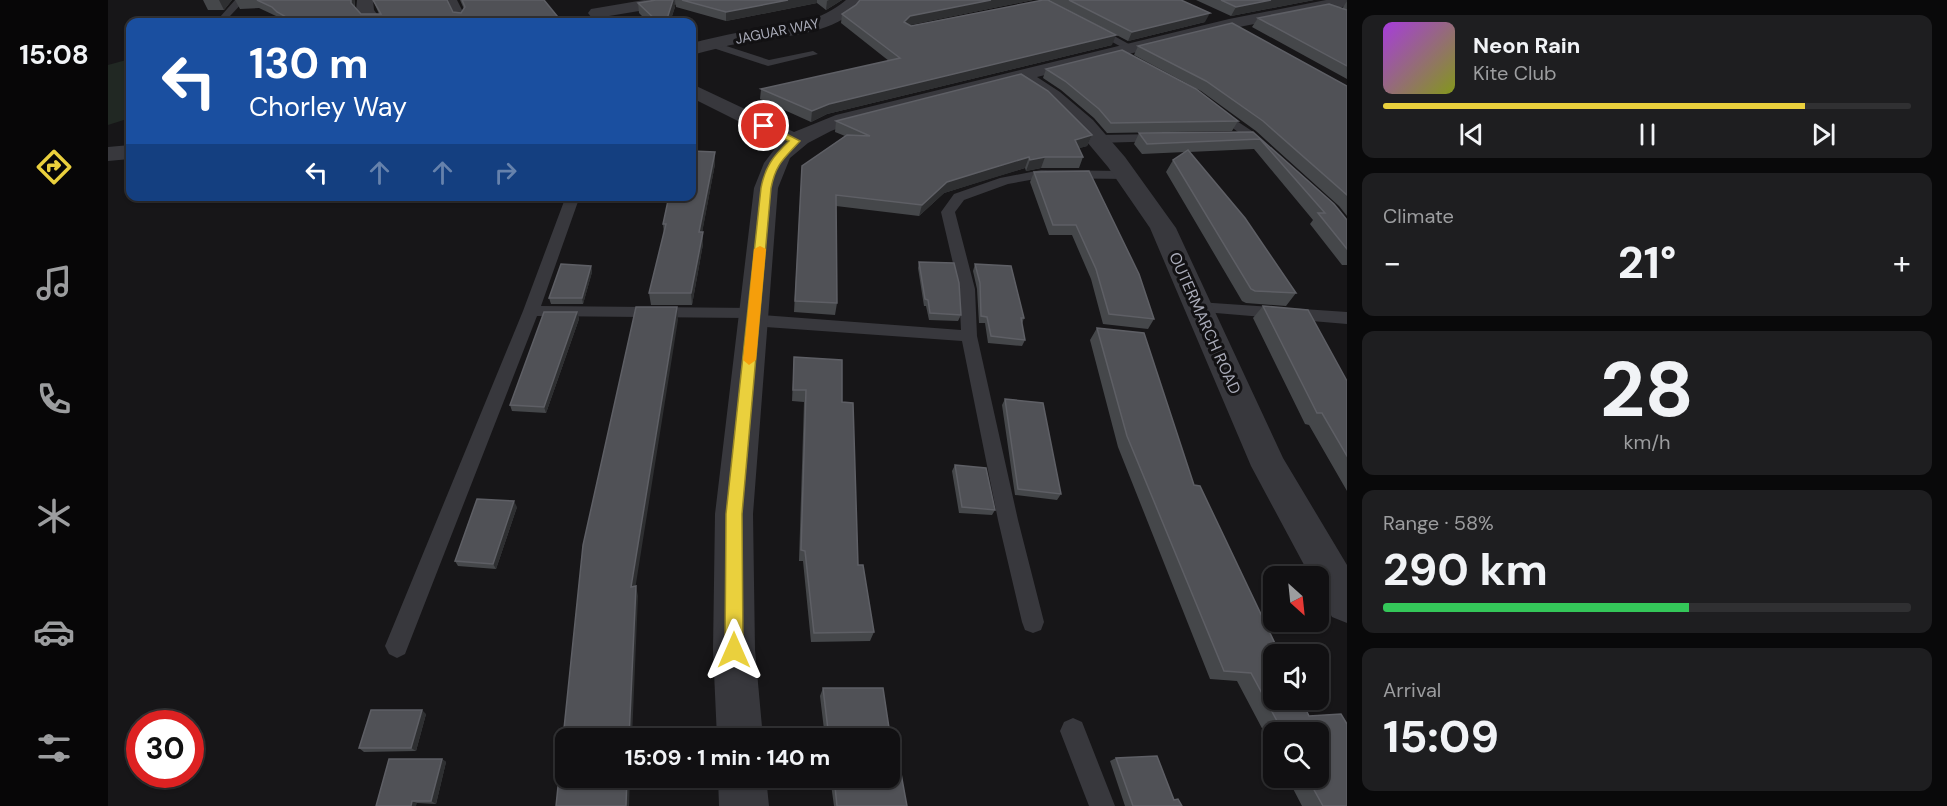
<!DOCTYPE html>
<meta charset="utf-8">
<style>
body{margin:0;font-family:"DM Sans",sans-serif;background:#1e1e20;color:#f1f3f6;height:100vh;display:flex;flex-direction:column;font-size:22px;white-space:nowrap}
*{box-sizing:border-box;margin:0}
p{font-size:20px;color:#9c9d9f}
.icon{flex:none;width:33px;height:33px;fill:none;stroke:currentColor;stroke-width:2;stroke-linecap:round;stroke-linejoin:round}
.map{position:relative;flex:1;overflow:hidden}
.side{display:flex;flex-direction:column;gap:15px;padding:15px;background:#09090a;width:600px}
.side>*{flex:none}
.hud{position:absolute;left:18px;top:18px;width:570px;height:183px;border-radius:12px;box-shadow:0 2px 4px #0004,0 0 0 2px #303032;background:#1a4fa0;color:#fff;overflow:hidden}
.needle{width:39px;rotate:153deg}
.fabs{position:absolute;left:1155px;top:566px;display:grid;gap:12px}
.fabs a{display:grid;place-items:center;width:66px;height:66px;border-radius:12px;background:#111012;box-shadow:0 2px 4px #0004,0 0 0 2px #303032;font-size:30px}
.speed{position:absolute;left:18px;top:710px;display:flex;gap:12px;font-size:30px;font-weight:700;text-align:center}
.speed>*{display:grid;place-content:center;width:78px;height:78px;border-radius:50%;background:#111012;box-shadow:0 2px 4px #0004,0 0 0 2px #303032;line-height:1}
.speed .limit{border:9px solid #d22;background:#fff;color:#111}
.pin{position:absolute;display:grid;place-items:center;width:51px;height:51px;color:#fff;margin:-26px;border:3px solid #fff;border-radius:50%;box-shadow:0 2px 6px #0007}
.me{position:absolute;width:66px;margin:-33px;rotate:0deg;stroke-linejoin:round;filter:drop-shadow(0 0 4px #0008)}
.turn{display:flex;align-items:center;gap:21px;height:126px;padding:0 24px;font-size:27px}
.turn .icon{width:78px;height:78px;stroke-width:2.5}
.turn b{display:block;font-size:42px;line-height:51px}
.lanes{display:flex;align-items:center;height:57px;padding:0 24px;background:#0003;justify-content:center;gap:30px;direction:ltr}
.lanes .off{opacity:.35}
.big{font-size:45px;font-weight:700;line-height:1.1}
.side .widget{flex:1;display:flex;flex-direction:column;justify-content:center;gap:9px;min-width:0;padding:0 21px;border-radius:12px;background:#1e1e20}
.side .dial{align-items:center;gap:0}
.dial b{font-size:78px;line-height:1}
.song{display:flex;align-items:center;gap:18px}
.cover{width:72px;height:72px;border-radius:9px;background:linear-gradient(135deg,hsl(280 70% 55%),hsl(70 70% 35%))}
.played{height:6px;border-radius:3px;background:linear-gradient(90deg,#ead03d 80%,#303032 80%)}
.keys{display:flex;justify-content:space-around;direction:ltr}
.heat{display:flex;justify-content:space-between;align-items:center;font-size:33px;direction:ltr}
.charge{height:9px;border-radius:4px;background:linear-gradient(90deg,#34c759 58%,#303032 0)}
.trip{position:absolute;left:447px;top:728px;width:345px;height:60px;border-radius:12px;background:#111012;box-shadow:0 2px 4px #0004,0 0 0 2px #303032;font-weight:700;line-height:60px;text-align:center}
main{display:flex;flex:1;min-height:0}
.tab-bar{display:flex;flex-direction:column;width:108px;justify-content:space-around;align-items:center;background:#070607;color:#9c9d9f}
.tab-bar .icon{width:42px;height:42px}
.tab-bar .selected{color:#ead03d}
.tab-bar b{font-size:27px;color:#f1f3f6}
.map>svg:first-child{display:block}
</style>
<main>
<nav class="tab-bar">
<b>15:08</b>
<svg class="icon selected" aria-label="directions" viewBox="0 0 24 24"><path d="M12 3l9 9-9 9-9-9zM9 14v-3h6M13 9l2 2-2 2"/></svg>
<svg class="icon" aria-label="music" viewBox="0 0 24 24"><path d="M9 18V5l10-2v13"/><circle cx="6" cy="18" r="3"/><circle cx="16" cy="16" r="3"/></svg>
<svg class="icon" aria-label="phone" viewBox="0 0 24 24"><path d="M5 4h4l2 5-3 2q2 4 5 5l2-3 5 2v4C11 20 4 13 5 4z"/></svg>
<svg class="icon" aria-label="climate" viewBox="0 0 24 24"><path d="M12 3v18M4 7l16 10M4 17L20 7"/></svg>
<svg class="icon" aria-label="car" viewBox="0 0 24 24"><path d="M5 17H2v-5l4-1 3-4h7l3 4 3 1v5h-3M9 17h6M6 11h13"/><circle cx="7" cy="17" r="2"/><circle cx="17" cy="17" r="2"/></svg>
<svg class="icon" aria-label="filters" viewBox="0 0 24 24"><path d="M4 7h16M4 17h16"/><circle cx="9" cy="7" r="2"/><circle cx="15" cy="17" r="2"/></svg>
</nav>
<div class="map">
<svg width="1239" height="806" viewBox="0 0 1239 806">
<rect width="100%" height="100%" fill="#171618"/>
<path fill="#212823" d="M22 59V118L0 125V65Z"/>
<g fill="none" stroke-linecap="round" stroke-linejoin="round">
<path fill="#38383d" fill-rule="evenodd" d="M127 0H137L122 16 167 18 172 21H112V17Z
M339 0H349L358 18 356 20H350Z
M982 26H988L1028 48 1019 50 982 30Z
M603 41 661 60 705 51 710 54 660 66 599 46 598 44Z
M1109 108 1147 133V139H1122V133L1130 132 1105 113 1103 111Z
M1053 134 1059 138 1057 141 989 143 983 139 989 135Z
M933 170 1018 171 1024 175 1018 179 933 178 900 184 856 200 847 212 867 289 869 336 910 520 936 622 933 630 925 633 917 630 914 622 890 520 854 341 645 326 639 324 638 318 429 316 297 654 289 658 281 654 277 646 415 311 458 196H472L433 306 646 308 652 309 653 315 853 330 851 289 833 212 846 194 892 178Z
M1090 302 1239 312V324L1084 311 1082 307 1084 303Z
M965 718 974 722 1007 806H981L952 731 956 722Z"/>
<path fill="#38383d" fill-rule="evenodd" d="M249 0H265L266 10 275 22H258L248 11Z
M536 0H575L567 5 489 18 483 17 480 13 483 9 489 8Z
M738 0H756C730 37 673 35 633 43 616 46 600 51 584 55V43C600 39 616 35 633 32 670 25 708 26 738 0Z
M1218 0H1239V6L1121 29 929 77 952 92 985 120 1017 157 1068 228 1175 458 1239 565V623L1224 617 1210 591V576H1202L1143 466 1042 228 1000 167 969 130 938 100 910 82 736 126 723 131 700 143 682 158 670 188 645 514 647 650 655 738H609L605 650 607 514 646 188 656 163 672 142 584 98V84L686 132 728 115 1121 19Z
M22 145V159L0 161V147Z
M610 777H658L661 806H611Z"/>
</g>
<path fill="#45474a" d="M95 0H124L116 10H100Z
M127 0H247V7L253 14H271L265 0 353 13 356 9 352 0H436L454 22H175L168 16 151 8 132 9Z
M567 0H734L718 10 709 3 618 21 568 7Z
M752 0H925L801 25 803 26 1004 45 719 114 703 122 652 99 653 89 781 61 733 23 734 14 748 5Z
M941 0H1073L1097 22 1020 41Z
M1088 0H1206L1123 16Z
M1239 1V79L1144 27 1150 18 1234 9Z
M530 3 567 7 562 22H540L531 13Z
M1030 46 1239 86V216L1231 206 1148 131 1093 91 1026 55Z
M938 69 1130 121 1124 131 999 133 986 118 953 90 935 78Z
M728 121 984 135 979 146 971 148 975 157 971 168H933L918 171 917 168 877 180 836 193 811 216 728 206 729 303 727 315 686 312 694 166 737 136 727 132Z
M1145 132 1239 220V265H1234L1202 224 1205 220 1146 149 1081 152 1188 293 1178 306 1138 303 1134 301 1058 172 1065 160 1077 152 1034 154 1026 144 1031 133Z
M607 152V164L594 232H595V244L584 305H543L541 293 556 234 555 224Z
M926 172 1046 319 1040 329 995 324 983 279 964 235H941L922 182Z
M811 262 853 315 850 321 821 320 818 306H816L810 268Z
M867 264 916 318 914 324 917 340 914 346 880 343 877 323H871L869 289 865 271Z
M483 266 484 272 475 304H443L441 298Z
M1155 306 1239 381V491L1201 425 1197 424 1145 318Z
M469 312 471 319 438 413 404 411 402 405Z
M989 328 1036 333 1086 485 1092 486 1172 654H1166V699H1193L1201 716 1233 714 1239 724V806H1194L1179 777H1210V732H1166V751L1129 681 1102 679 1010 447 982 340Z
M686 357 734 402 750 565 766 632 762 641 703 642 695 561H691L696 402 684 401Z
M897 399 953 494 949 500 907 495 894 405Z
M847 465 887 510 884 515 851 513 844 471Z
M409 507 388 569 350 566 347 561Z
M715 688H775L783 741H787L799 806H726L722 777H782V738H717L712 696Z
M318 714 308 751 256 752 251 748Z
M1008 758 1066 800 1074 806H1017L1002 761Z
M334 759 338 762 328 804 309 803 268 806Z"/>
<path fill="#2e2f31" d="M111 0H124L116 10Z
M243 0H247L246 13 243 3Z
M565 0H566L567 7 562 22H558Z
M680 0H709V3L618 21V12Z
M721 0H734L718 10 719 1Z
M883 0H925L801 25 796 22 802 16Z
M1163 0H1206L1123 16 1128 7Z
M1102 13 1097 22 1020 41 1024 32Z
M1008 35 1004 45 719 114 703 122 704 111 721 104Z
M984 135 979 146 962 151 967 140Z
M607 152V164L592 244 591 232Z
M921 157 917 168 836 193 811 216 814 205 839 182Z
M937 157 933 168 918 171 922 160Z
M595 232V244L584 305 583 293Z
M483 266 484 272 475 304 474 298Z
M569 307 570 320 526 596 523 587Z
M469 312 471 319 438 413 436 407Z
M406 501 409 507 388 569 385 564Z
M528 586 530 596 524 738H521Z
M314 710 318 714 308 751 303 748Z
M334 759 338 762 328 804 323 801Z
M519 777H522L521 806H518Z
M304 801 309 803 308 806H303Z"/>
<path fill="#505156" stroke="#5e5f65" stroke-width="1.5" d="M149 0H243V3L253 14H273L265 0H339L345 12 353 13 357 7 354 0H436L454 22H187L169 12 164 7Z
M548 0H565L558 22H550L530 3Z
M574 0H680L618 12Z
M752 0H883L802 16 796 22 803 26 935 0H940L1008 35 721 104 704 111 653 89 792 58 734 14 748 5Z
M961 0H1073L1102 13 1024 32Z
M1113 0H1163L1128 7Z
M1221 4 1239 10V66L1150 18Z
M1124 23 1239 86V195L1155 121 1098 81 1030 46Z
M1014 50 1088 89 1130 121 1003 123 991 109 957 81 938 69Z
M913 74 940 91 984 135 967 140 975 157H937L922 160 921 157 881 169 839 182 814 205 728 195 729 303 687 301 694 166 739 135 762 136 728 121Z
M1145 132 1226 204 1239 220V249L1210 213H1217L1152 139 1039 144 1031 133Z
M1080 150 1137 218 1188 293 1147 291 1143 289 1065 160Z
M584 151 607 152 591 232H595L583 293H541L558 224H555L561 196H584Z
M981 171 1031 274 1046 319 1001 314 988 269 968 225H945L926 172Z
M811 262 846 263 851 283 853 315 822 313 820 300 817 299Z
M453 264 483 266 474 298H441Z
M867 264 903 266 916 318H913L917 340 883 336 879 317 873 316 872 283Z
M1155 306 1200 310 1239 381V456L1214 413H1209Z
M528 307H569L523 587 528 586 521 738H458V777H519L518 806H448L475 545Z
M436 312H469L436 407 402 405Z
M989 328 1036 333 1086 485 1092 486 1172 654H1166V699H1193L1201 716 1233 714 1239 724V806H1215L1199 777H1210V732H1175L1143 673 1116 671 1019 436Z
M686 357 734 360V402L745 403 750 565H755L766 632 706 633 697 551 693 550 698 390H685Z
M897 399 935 403 953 494 910 489Z
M847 465 878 468 887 510 854 507Z
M369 499 406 501 385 564 347 561Z
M715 688H775L783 741H787L799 806H729L726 777H782V738H721Z
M263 710H314L303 748H251Z
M1049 756 1066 800 1070 799 1074 806H1025L1008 758Z
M281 759H334L323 801H304L303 806H268Z"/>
<path fill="#ead03d" stroke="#988728" stroke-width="1.5" d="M652 124H659L692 141C676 159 668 163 663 188L634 514 635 650 633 656 626 658 620 656 617 650 618 514 653 188C657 167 665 156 681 141L652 127Z"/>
<path fill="#f59e0b" d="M652 246 658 249 648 360 641 365 635 360 646 249Z"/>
<g text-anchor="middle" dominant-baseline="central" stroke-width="6" stroke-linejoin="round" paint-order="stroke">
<g font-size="14" fill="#a9abb8" stroke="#121113">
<text transform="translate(669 31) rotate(-11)">JAGUAR WAY</text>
</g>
<g font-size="16" fill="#a9abb8" stroke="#121113">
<text transform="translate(1097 323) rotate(66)">OUTERMARCH ROAD</text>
</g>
</g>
</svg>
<div class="fabs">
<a><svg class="needle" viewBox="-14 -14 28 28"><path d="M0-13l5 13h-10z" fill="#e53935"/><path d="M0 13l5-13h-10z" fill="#9c9d9f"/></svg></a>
<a><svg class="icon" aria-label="sound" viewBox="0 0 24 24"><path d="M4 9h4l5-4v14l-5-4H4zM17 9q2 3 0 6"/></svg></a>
<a><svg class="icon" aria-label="search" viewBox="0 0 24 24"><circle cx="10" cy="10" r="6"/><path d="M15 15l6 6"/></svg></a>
</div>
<div class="speed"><div class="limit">30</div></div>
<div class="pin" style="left:656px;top:126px;background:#d93025"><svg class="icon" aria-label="arrive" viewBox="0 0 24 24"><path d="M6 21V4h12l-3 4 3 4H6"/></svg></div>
<svg class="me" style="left:626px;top:650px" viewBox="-20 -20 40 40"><path d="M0-17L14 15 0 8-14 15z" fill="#ead03d" stroke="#fff" stroke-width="4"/></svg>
<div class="trip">15:09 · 1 min · 140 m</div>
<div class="hud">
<div class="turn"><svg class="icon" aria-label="left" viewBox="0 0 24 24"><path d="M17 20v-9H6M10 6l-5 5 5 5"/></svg><div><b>130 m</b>Chorley Way</div></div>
<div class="lanes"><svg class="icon" aria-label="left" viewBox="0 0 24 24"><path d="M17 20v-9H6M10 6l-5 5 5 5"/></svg><svg class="icon off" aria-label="ahead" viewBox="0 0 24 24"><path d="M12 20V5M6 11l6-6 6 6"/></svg><svg class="icon off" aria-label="ahead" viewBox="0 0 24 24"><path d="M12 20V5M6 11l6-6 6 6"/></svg><svg class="icon off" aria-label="right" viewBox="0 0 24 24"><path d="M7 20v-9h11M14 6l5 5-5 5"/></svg></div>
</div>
</div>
<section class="side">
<div class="widget">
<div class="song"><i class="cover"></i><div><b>Neon Rain</b><p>Kite Club</p></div></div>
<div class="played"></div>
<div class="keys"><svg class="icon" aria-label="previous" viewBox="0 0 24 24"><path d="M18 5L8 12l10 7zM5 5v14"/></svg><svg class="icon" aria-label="pause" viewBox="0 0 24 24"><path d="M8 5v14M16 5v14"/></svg><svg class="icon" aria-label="next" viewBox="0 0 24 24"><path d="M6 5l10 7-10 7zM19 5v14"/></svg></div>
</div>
<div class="widget"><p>Climate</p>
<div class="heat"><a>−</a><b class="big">21°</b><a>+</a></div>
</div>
<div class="widget dial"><b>28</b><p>km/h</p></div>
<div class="widget"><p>Range · 58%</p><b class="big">290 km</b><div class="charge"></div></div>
<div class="widget"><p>Arrival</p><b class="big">15:09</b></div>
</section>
</main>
